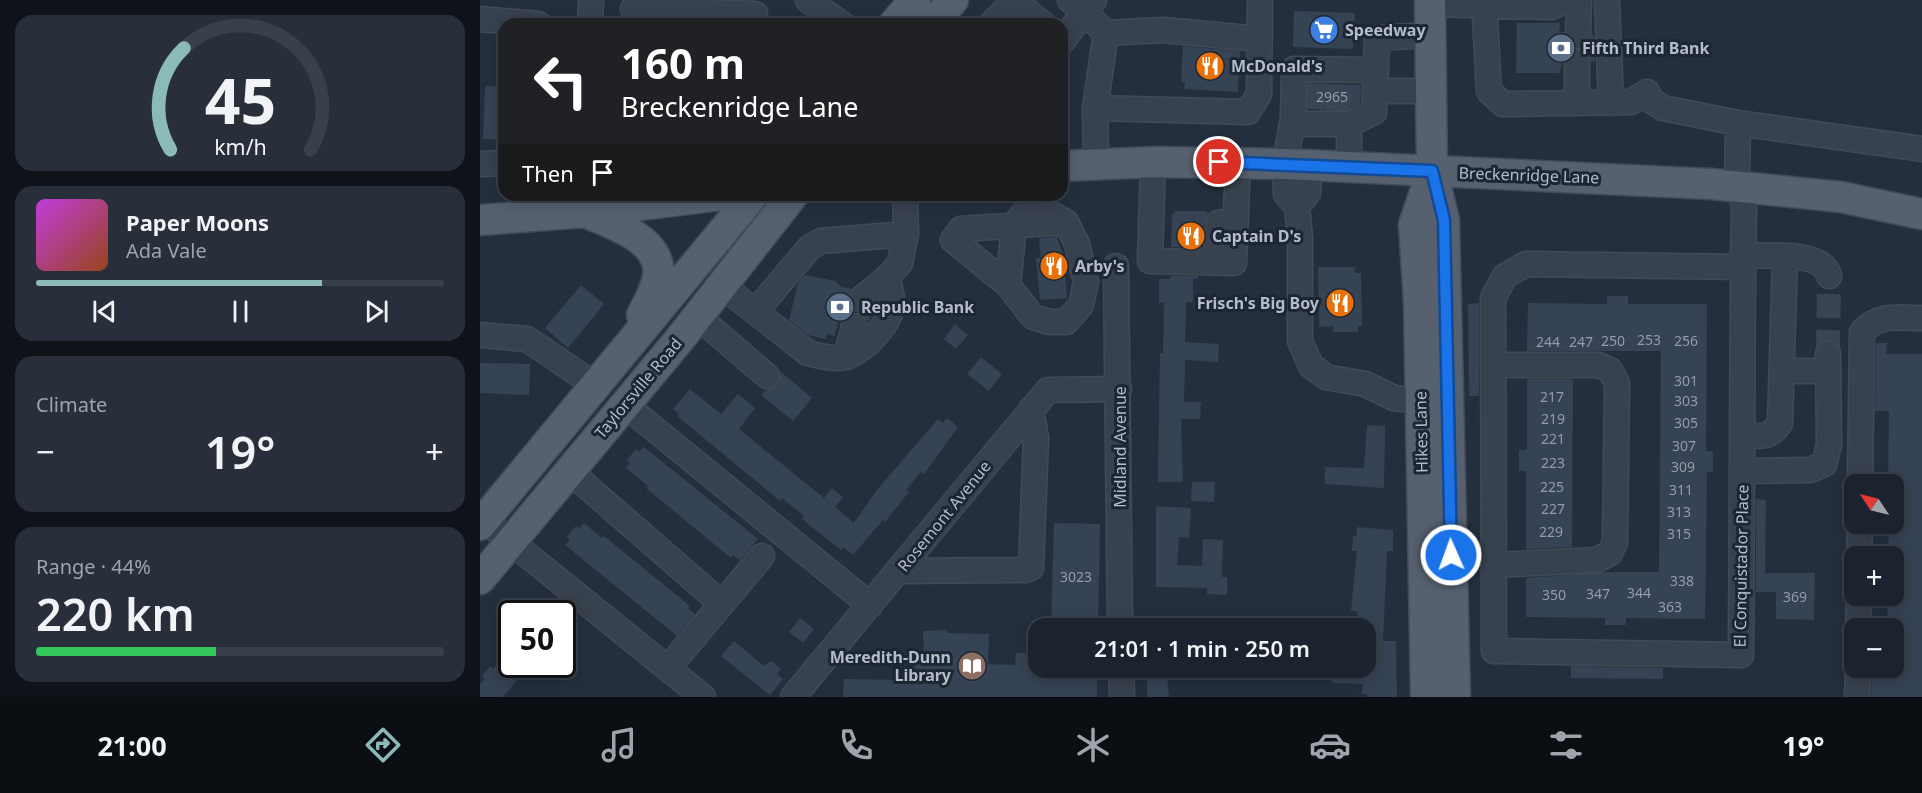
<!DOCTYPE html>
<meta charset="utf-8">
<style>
body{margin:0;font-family:"Noto Sans",sans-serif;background:#282f3a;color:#f1f3f6;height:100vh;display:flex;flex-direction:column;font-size:22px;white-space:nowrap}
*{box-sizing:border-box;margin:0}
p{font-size:20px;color:#a0a4aa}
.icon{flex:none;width:33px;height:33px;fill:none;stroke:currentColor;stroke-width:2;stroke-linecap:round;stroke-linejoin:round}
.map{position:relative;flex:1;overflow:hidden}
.panel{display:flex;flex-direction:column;gap:15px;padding:15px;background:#0f1319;width:480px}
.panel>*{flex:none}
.top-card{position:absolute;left:18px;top:18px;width:570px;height:183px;border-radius:18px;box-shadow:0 3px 15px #0003,0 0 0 2px #39404a;background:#202124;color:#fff;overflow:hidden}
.needle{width:39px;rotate:305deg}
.controls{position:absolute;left:1364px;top:474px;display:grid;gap:12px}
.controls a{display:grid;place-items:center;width:60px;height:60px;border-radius:12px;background:#1b232e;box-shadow:0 3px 15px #0003,0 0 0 2px #39404a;font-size:30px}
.speed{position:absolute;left:18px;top:600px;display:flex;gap:12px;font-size:30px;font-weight:700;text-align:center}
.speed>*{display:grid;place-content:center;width:78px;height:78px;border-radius:50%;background:#1b232e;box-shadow:0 3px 15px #0003,0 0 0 2px #39404a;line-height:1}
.speed .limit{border:3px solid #111;border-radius:9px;background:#fff;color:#111}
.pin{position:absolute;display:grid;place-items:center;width:51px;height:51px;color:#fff;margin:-26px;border:3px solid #fff;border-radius:50%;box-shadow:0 2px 6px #0007}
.me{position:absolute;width:66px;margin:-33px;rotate:358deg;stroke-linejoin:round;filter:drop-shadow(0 0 4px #0008)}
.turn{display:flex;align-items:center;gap:21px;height:126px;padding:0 24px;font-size:27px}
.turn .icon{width:78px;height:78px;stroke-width:2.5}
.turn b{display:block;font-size:42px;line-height:51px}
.then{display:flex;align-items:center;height:57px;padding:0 24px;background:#0003;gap:12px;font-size:22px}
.big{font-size:45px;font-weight:600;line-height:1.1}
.panel .widget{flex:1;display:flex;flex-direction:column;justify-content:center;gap:9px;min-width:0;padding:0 21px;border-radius:18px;background:#282f3a}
.panel .dial{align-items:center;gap:0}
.dial svg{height:156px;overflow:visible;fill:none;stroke:#39404a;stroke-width:7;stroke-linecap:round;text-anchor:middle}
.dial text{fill:#f1f3f6;stroke:none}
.song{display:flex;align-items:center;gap:18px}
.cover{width:72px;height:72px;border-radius:9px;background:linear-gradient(135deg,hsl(290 70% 55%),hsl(20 70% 35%))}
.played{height:6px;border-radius:3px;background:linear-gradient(90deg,#8bbbb9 70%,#39404a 70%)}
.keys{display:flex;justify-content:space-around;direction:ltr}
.heat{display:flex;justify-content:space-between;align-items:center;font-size:33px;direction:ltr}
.charge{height:9px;border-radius:4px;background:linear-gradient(90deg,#34c759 44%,#39404a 0)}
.trip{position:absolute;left:548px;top:618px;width:348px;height:60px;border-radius:18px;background:#1b232e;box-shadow:0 3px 15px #0003,0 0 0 2px #39404a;font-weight:600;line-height:60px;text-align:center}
.tab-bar{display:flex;height:96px;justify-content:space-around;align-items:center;background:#0b0e12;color:#a0a4aa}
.tab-bar .icon{width:42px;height:42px}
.tab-bar .current{color:#8bbbb9}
.tab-bar b{font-size:27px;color:#f1f3f6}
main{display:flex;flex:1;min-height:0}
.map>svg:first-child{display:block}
</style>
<main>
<section class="panel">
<div class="widget dial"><svg viewBox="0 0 100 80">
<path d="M14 69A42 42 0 1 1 86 69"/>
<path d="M14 69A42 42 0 0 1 21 17" stroke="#8bbbb9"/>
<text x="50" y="56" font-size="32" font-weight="700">45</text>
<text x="50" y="72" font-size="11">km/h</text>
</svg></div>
<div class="widget">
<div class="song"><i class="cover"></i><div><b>Paper Moons</b><p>Ada Vale</p></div></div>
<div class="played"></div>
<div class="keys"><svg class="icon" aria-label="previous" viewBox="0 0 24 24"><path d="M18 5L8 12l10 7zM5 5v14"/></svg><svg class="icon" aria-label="pause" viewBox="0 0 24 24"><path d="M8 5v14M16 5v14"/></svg><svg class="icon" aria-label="next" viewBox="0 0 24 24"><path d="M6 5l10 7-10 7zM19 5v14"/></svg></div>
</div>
<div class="widget"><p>Climate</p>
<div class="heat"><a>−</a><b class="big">19°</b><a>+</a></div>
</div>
<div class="widget"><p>Range · 44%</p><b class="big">220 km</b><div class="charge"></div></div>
</section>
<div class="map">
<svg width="1442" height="697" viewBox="0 0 1442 697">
<rect width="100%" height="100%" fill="#242f3e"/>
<path fill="#364354" d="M814 11 875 13 873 49 813 47Z
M1037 23H1080L1079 32H1084L1085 42 1093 49 1085 54 1079 73H1036Z
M1112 35H1114L1115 62H1111L1109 54 1103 49 1110 44Z
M703 46 760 51 758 92 704 89 705 82H701Z
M828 83 881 85 880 103 866 110 827 109Z
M5 86 24 87V140L3 139Z
M696 211H726L728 213 724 222 722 248 691 247 692 215Z
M577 237 589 273 585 274 587 298 560 300 556 258H561L559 238Z
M838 267H875V273H881L882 326H878V332H853V326L839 327Z
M325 275 355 281 362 287 371 289 368 301 376 311 385 312 397 304 395 311 388 322 378 312H370L358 322 355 336 347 334 346 339 328 335 309 320 318 283Z
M690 276H718V279H713V302H706L705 342 739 344 738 362 705 360 704 402H721L720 419H701L703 482H678L680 353H683L684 302 679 303V279H690Z
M101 285 124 304 88 348 65 328Z
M1127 296H1148V304H1227L1226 451H1233V472H1227L1225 619 1146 618V625H1125V618L1046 617V578L1125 572H1179L1181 351H1047L1048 303 1127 304Z
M999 303V396H989L988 304Z
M475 324 488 335 476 349 464 339Z
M1396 343H1407L1406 354H1442V697H1391L1392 668H1424L1425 635H1413V628H1407L1408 596H1413V556H1408L1409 524H1413V484H1408L1409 411H1395Z
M501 357 522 374 509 391 487 374Z
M0 363 50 364 49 395 0 393Z
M301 372 332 398 313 421 281 395 286 390 298 385Z
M1047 379H1093L1092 547 1046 549V471H1039V450H1047Z
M210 389 241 414 258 394 275 408 259 429 344 498 352 488 363 497 355 507 374 523 396 491 458 419 463 423 467 418 478 427 444 474 441 472 426 490 429 492 405 522 403 520 373 555 363 547 361 550 322 519 324 516 302 498 300 501 197 416 199 414 193 409Z
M887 425 905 426 904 488 845 484V467L884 468Z
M164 447 278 539 260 560 253 555 251 558 223 535 166 488 168 486 146 468 150 463 147 460 156 449 159 452Z
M712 482H735L734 502 711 501Z
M1276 499 1286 500 1285 573H1335L1334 620 1296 619V592H1276Z
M676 506 711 508 709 538 699 537 697 565 722 566 723 539 743 540 742 577H747V595L727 594V588L676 587Z
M104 523 122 538 124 536 210 606 208 608 215 614 197 636 85 545 90 540 87 537 96 526 99 528Z
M574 523 620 524 618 628H571Z
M877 527 913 530V551H907L903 641H916L917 697H887V694H882L883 684 852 683V668H886V653H891L892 626H877V611H871L877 551H872L873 536H877Z
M320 618 334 629 323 643 309 632Z
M467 630V633L509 634 508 664 535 665 536 653H558V668H617V697H363L364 679 427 680V662H444L443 631Z
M254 641 284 666 291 661 301 669 297 674 303 679 290 695 241 656Z
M17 664 37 680 23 697H0V685L5 679 2 676 10 666 13 669Z
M1091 666 1183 668V679L1091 678Z
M667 668H686L689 697H667Z"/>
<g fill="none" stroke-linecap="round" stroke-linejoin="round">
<path stroke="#3a4453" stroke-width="24" stroke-dasharray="24 12" stroke-linecap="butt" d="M832 109 833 82
M858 111 860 83
M1348 354 1349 276"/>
<g stroke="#414a57" stroke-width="27">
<path id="minor" d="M328 0 362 24
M614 0 604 12 626 33 683 30 780 39
M1004 0 1009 91 1023 104 1151 102 1167 92 1172 101 1183 108 1258 123 1442 149
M1127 0 1131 103
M950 4 1071 7 1089 0
M153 9 275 14
M0 19 58 24
M110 24 111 0
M511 24 524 11 542 7 563 24
M1098 36 1099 0
M582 42 604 12 590 0
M895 91H951
M1097 103V62
M615 108 768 112 779 94 780 0
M1258 123 1257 186 1264 205 1263 267
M812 124H869
M673 162 670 261 754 263 758 163
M0 164 24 163
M616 164 615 108 626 33
M869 167V124L894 112 896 70
M552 203 586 222 597 244 606 282 601 305 586 322H570L553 317 528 285 473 240 481 229 586 222
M817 207 828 193 830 165
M1263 256C1285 256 1343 250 1349 276
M736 262 738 223 756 221
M1046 264 1263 267 1261 655 1014 651 1013 298 1025 276Z
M636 266 640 628
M241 285 328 353C339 356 354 360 366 357 384 351 414 321 412 301 412 294 409 285 407 278L420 263 426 234
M528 285 534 225 544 213
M382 298 407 278
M275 312 330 247 341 241 426 234 425 195
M217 316 287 376
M0 335 47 339 115 385
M366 357 374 326
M1014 365H1119L1130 370 1137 383 1135 542 1130 553 1117 560 1014 565
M1302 371H1348
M940 401 914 398 885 384 846 377 831 366 820 341V239L817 207 806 194 805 164 813 118 814 69 896 70 897 38 950 35
M145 405 390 605
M1262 435C1279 436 1290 439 1300 423L1305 257
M89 471 242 604
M1262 471 1330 470 1344 464 1349 445 1348 354
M1380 484 1382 332C1400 313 1417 318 1442 318
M4 520 223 697
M1379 556 1380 524
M418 571 545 570 551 568 556 438 551 409
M1378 628 1379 596
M188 668 282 556
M641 668 642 697
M313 697 568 390 639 389
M1377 697 1378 668"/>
</g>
<g stroke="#414a57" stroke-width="33">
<path id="major" d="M950 0 952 171 964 220 975 697
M414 24 435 0
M453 24 473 0
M582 166 673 162 805 164 1231 184 1361 197 1442 214
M105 212C129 223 173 236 178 266 181 282 169 301 162 315
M0 220 105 212 241 195
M0 525 273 195
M0 579 199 340 313 195
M946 697 939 302 934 225 952 171"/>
</g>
<use href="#minor" stroke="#38414e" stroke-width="24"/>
<use href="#major" stroke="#56606e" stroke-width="30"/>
</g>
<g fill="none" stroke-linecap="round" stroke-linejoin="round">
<g stroke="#114b97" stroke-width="15">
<path id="route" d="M739 162 952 171 964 220 971 555"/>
</g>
<use href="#route" stroke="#1a73e8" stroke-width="10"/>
</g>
<defs>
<g id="supermarket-disc" transform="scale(1.5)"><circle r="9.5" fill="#3f7fe0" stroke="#1d2633"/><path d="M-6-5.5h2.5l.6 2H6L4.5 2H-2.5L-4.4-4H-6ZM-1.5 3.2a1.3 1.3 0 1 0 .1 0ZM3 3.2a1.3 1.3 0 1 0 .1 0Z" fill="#fff"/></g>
<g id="bank-disc" transform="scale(1.5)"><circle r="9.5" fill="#5c6f8a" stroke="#1d2633"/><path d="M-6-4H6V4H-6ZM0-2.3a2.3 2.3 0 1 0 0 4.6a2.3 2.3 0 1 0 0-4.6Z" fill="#fff"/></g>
<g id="restaurant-disc" transform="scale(1.5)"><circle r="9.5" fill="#e8710a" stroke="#1d2633"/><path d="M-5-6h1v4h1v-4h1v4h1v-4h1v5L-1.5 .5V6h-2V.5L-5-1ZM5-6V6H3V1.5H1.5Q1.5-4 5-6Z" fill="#fff"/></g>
<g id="library-disc" transform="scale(1.5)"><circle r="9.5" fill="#8d6e63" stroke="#1d2633"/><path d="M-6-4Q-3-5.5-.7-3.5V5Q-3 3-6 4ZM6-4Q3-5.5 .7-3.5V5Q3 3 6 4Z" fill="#fff"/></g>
</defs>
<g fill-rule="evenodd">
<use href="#supermarket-disc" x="844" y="30"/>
<use href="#bank-disc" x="1081" y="48"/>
<use href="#restaurant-disc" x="730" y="66"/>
<use href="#restaurant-disc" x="711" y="236"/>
<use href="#restaurant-disc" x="574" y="266"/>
<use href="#restaurant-disc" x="860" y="303"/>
<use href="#bank-disc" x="360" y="307"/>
<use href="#library-disc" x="492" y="666"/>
</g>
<g text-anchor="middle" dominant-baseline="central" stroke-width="6" stroke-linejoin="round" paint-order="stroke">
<g font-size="14" fill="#929caa">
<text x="852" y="96">2965</text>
<text x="1169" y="339">253</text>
<text x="1133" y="340">250</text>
<text x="1206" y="340">256</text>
<text x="1068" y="341">244</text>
<text x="1101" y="341">247</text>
<text x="1206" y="380">301</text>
<text x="1072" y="396">217</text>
<text x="1206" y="400">303</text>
<text x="1073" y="418">219</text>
<text x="1206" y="422">305</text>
<text x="1073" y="438">221</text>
<text x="1204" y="445">307</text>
<text x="1073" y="462">223</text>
<text x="1203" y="466">309</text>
<text x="1072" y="486">225</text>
<text x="1201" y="489">311</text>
<text x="1073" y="508">227</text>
<text x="1199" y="511">313</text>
<text x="1071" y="531">229</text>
<text x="1199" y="533">315</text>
<text x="596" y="576">3023</text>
<text x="1202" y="580">338</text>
<text x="1159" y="592">344</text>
<text x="1118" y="593">347</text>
<text x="1074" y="594">350</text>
<text x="1315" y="596">369</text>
<text x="1190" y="606">363</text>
</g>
<g font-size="16" font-weight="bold" fill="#b4bcc9" stroke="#1d2633" text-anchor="start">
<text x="865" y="30">Speedway</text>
<text x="1102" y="48">Fifth Third Bank</text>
<text x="751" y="66">McDonald's</text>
<text x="732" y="236">Captain D's</text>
<text x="595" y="266">Arby's</text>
<text x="839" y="303" text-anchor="end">Frisch's Big Boy</text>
<text x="381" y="307">Republic Bank</text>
<text x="471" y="657" text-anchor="end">Meredith-Dunn<tspan x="471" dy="18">Library</tspan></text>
</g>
<g font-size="16" fill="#b4bcc9" stroke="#1d2633">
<text transform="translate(1049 175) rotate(2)">Breckenridge Lane</text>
<text transform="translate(158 388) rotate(-50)">Taylorsville Road</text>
<text transform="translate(941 432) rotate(-91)">Hikes Lane</text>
<text transform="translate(640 447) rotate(-90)">Midland Avenue</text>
<text transform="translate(464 516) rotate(-51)">Rosemont Avenue</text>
<text transform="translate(1261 566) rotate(-89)">El Conquistador Place</text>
</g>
</g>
</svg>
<div class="controls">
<a><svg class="needle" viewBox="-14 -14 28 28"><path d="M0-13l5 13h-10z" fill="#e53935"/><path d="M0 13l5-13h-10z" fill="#a0a4aa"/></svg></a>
<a>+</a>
<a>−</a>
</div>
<div class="speed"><div class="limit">50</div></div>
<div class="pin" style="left:739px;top:162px;background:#d93025"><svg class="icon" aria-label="arrive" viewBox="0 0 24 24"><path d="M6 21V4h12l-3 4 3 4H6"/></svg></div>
<svg class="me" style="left:971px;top:555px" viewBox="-20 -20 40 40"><circle r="17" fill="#1a73e8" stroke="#fff" stroke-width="3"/><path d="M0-11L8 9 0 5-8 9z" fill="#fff"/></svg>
<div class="trip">21:01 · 1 min · 250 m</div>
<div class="top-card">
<div class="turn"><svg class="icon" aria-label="left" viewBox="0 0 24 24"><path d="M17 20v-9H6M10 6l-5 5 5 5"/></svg><div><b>160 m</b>Breckenridge Lane</div></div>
<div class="then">Then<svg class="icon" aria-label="arrive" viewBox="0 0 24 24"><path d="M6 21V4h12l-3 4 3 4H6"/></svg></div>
</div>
</div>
</main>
<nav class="tab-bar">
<b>21:00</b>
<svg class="icon current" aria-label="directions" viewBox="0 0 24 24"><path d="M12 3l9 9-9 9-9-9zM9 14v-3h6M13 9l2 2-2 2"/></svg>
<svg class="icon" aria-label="music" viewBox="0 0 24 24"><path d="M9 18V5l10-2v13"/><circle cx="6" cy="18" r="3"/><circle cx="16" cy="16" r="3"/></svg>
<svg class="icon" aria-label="phone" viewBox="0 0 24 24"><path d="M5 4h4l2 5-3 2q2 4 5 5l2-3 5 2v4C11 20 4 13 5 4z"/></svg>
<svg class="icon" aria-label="climate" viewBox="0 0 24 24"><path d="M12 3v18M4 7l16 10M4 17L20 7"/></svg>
<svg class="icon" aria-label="car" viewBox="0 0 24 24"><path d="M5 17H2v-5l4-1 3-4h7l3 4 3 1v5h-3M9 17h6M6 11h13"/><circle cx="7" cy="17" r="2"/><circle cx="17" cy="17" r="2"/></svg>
<svg class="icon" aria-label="filters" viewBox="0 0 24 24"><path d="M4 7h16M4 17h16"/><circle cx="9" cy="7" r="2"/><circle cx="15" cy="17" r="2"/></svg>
<b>19°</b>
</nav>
